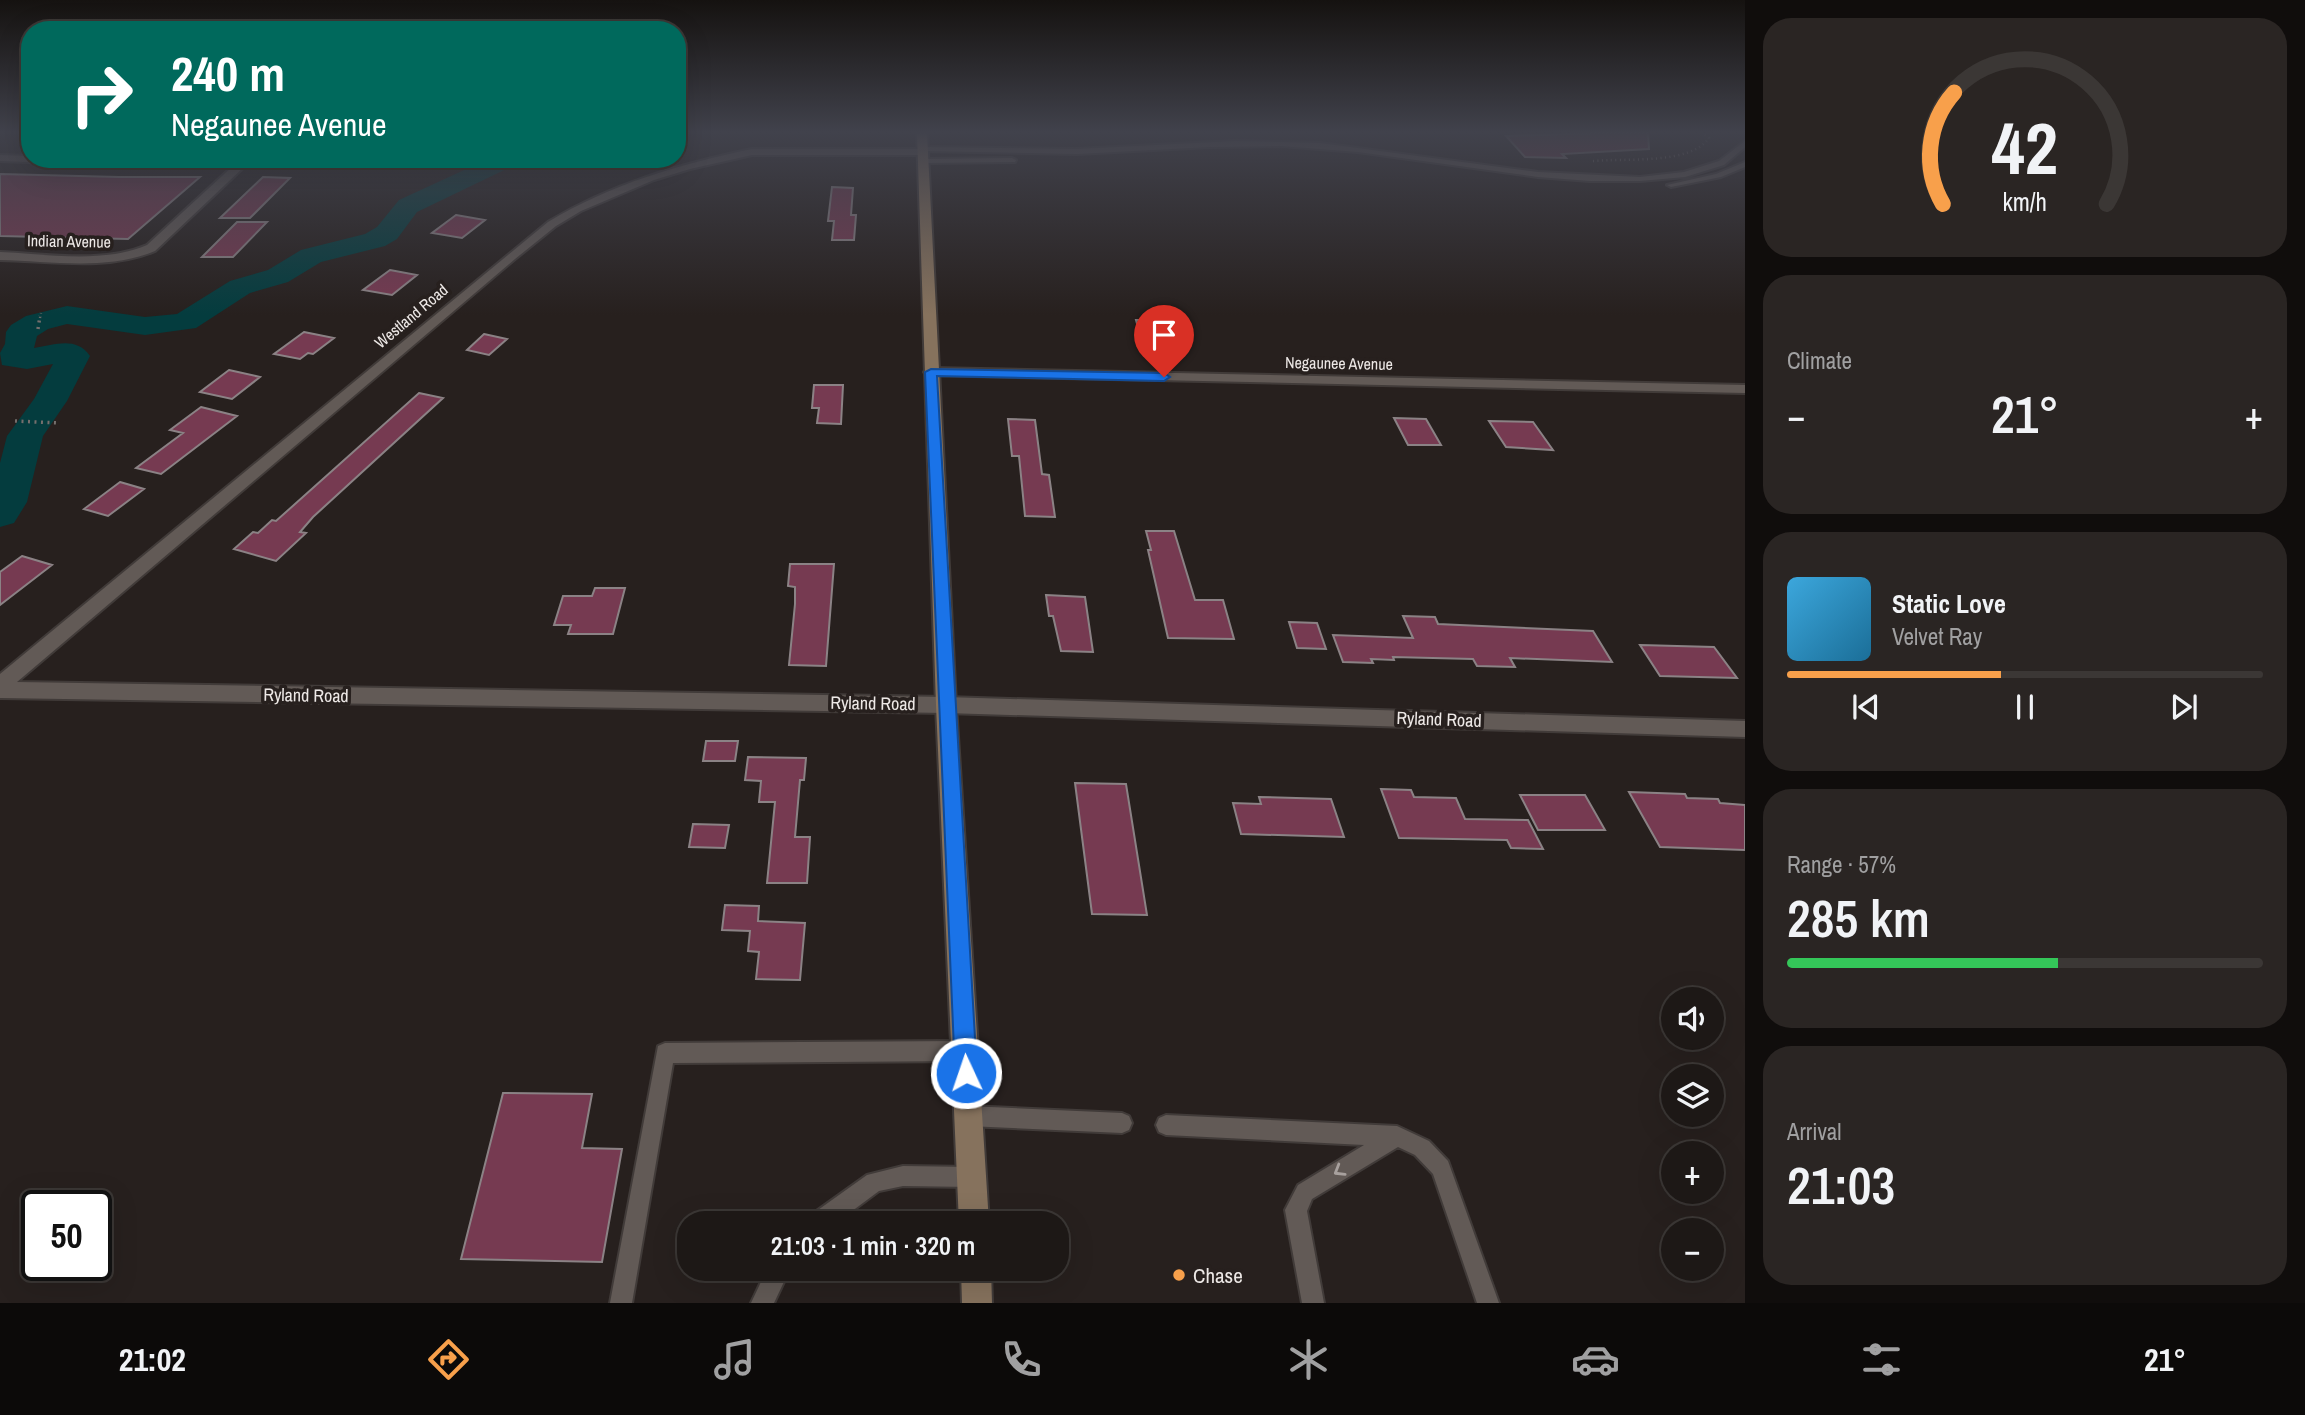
<!DOCTYPE html>
<meta charset="utf-8">
<style>
body{margin:0;font-family:"Archivo Narrow",sans-serif;background:#2a2523;color:#f1f3f6;height:100vh;display:flex;flex-direction:column;font-size:26px;white-space:nowrap}
*{box-sizing:border-box;margin:0}
p{font-size:23px;color:#a0a0a1}
.icon{flex:none;width:38px;height:38px;fill:none;stroke:currentColor;stroke-width:2;stroke-linecap:round;stroke-linejoin:round}
.map{position:relative;flex:1;overflow:hidden}
.panel{display:flex;flex-direction:column;gap:18px;padding:18px;background:#100d0c;width:560px}
.panel>*{flex:none}
.banner{position:absolute;left:21px;top:21px;width:665px;height:147px;border-radius:28px;box-shadow:0 7px 28px #0002,0 0 0 2px #3b3735;background:#00695c;color:#fff;overflow:hidden}
.controls{position:absolute;left:1661px;top:987px;display:grid;gap:14px}
.controls a{display:grid;place-items:center;width:63px;height:63px;border-radius:50%;background:#1d1816;box-shadow:0 7px 28px #0002,0 0 0 2px #3b3735;font-size:35px}
.speed{position:absolute;left:21px;top:1190px;display:flex;gap:14px;font-size:35px;font-weight:700;text-align:center}
.speed>*{display:grid;place-content:center;width:91px;height:91px;border-radius:50%;background:#1d1816;box-shadow:0 7px 28px #0002,0 0 0 2px #3b3735;line-height:1}
.speed .limit{border:4px solid #111;border-radius:10px;background:#fff;color:#111}
.pin{position:absolute;display:grid;place-items:center;width:60px;height:60px;color:#fff;margin:-72px -30px;border-radius:50% 50% 50% 0;rotate:-45deg;box-shadow:0 0 7px #0007}
.pin .icon{rotate:45deg}
.me{position:absolute;width:77px;margin:-38px;rotate:357deg;stroke-linejoin:round;filter:drop-shadow(0 0 5px #0008)}
.turn{display:flex;align-items:center;gap:24px;height:147px;padding:0 35px;font-size:32px}
.turn .icon{width:91px;height:91px;stroke-width:2.5}
.turn b{display:block;font-size:49px;line-height:60px}
.big{font-size:52px;font-weight:600;line-height:1.1}
.panel .card{flex:1;display:flex;flex-direction:column;justify-content:center;gap:10px;min-width:0;padding:0 24px;border-radius:28px;background:#2a2523}
.panel .dial{align-items:center;gap:0}
.dial svg{height:182px;overflow:visible;fill:none;stroke:#3b3735;stroke-width:7;stroke-linecap:round;text-anchor:middle}
.dial text{fill:#f1f3f6;stroke:none}
.song{display:flex;align-items:center;gap:21px}
.cover{width:84px;height:84px;border-radius:10px;background:linear-gradient(135deg,hsl(200 70% 55%),hsl(200 70% 35%))}
.played{height:7px;border-radius:4px;background:linear-gradient(90deg,#f8a04b 45%,#3b3735 45%)}
.keys{display:flex;justify-content:space-around;direction:ltr}
.heat{display:flex;justify-content:space-between;align-items:center;font-size:38px;direction:ltr}
.charge{height:10px;border-radius:5px;background:linear-gradient(90deg,#34c759 57%,#3b3735 0)}
.trip{position:absolute;left:677px;top:1211px;width:392px;height:70px;border-radius:28px;background:#1d1816;box-shadow:0 7px 28px #0002,0 0 0 2px #3b3735;font-weight:600;line-height:70px;text-align:center}
.tabs{display:flex;height:112px;justify-content:space-around;align-items:center;background:#0c0a09;color:#a0a0a1}
.tabs .icon{width:49px;height:49px}
.tabs .current{color:#f8a04b}
.tabs b{font-size:32px;color:#f1f3f6}
main{display:flex;flex:1;min-height:0}
.map>svg:first-child{display:block}
</style>
<main>
<div class="map">
<svg width="1745" height="1303" viewBox="0 0 1745 1303">
<rect width="100%" height="100%" fill="#27201e"/>
<g fill="none" stroke-linecap="round" stroke-linejoin="round">
<path fill="#043c3e" fill-rule="evenodd" d="M488 159H520L517 164 417 212 397 239 385 246 321 262 288 282 250 293 196 328 145 335 67 324 48 329 37 336 34 348C55 345 76 336 90 356L67 401 43 436 27 502 14 523 0 527V463L7 436 34 399 53 364 27 369 2 365 0 353 5 344 6 332 11 325 26 316 67 306 145 317 177 314 230 281 268 270 301 250 365 234 377 227 399 200Z"/>
</g>
<path fill="#763a51" stroke="#8b8285" stroke-width="2" d="M1598 133H1648L1649 149 1562 154 1566 158 1525 157 1506 136Z
M0 174 119 177H200L128 239 0 236Z
M263 177 290 178 250 218H220Z
M832 187 853 188 851 215H856L854 240H832L834 221H828Z
M456 215 485 220 462 238 432 233Z
M237 222H267L233 257H202Z
M390 270 417 275 392 295 363 290Z
M1136 320H1159L1166 343 1142 342Z
M304 332 334 338 313 354 308 353 300 359 274 354Z
M484 334 507 339 489 355 467 350Z
M229 370 260 377 232 399 200 392Z
M814 385H843L841 424 817 423 819 408H812Z
M419 393 443 398 313 517 300 532 306 533 276 561 234 549 253 532 258 533 272 520 276 521Z
M201 407 237 416 161 474 136 468 183 433 170 430Z
M1394 418 1426 419 1441 445H1408Z
M1008 419 1035 420 1042 474 1049 475 1055 517 1025 516 1019 456H1012Z
M1489 421 1533 422 1553 450 1506 447Z
M120 482 144 489 108 516 84 509Z
M1146 531H1174L1195 600H1223L1234 639 1168 638 1148 550H1151Z
M22 556 52 565 0 605V572Z
M790 564H834L826 666 789 665 795 604V587L788 586Z
M595 588H625L613 634H568L571 625H554L563 596H592Z
M1046 595 1085 597 1093 652 1061 651 1053 616H1049Z
M1403 616 1435 617 1438 624 1593 631 1612 662 1510 658 1515 667 1477 666 1473 659 1393 657 1394 660 1371 659 1373 663 1343 662 1333 635 1413 638Z
M1289 622 1317 623 1326 649 1297 648Z
M1640 645 1714 647 1737 678 1660 676Z
M706 741H738L735 761H703Z
M748 757 806 758 804 780H800L795 837H810L807 883H767L775 802H759L761 781 745 780Z
M1075 783 1126 784 1147 915 1092 914Z
M1381 789 1411 790 1414 797 1456 798 1465 819 1528 820 1543 849 1511 848 1507 840 1399 838Z
M1629 792 1685 794 1687 798 1718 799 1720 803 1745 805V850L1660 847Z
M1520 795H1585L1605 830H1538Z
M1259 797 1331 799 1344 837 1241 834 1233 803 1261 804Z
M693 824 729 825 725 848 689 847Z
M725 905 759 906 758 921 805 923 800 980 756 979 759 952 748 951 750 931 722 930Z
M503 1093 592 1094 582 1148 622 1149 602 1262 461 1259Z"/>
<g fill="none" stroke-linecap="round" stroke-linejoin="round">
<g stroke="#413b39" stroke-width="4">
<path id="service" d="M1235 141 1320 143 1538 172 1640 177 1684 172 1719 161 1745 141V147L1724 165 1685 177 1640 181H1590L1538 177 1358 152 1281 146 1209 147 1077 154 922 151 918 149 922 147 1077 149Z
M1012 158 1016 160 1015 162 923 163 919 161 923 159Z
M1745 162V167L1721 177 1671 187 1667 185 1716 174Z
M965 1041 972 1044 975 1051 972 1058 965 1061 673 1063 632 1303H610L658 1046 665 1043Z
M968 1106 1122 1113 1129 1116 1132 1123 1129 1130 1122 1133 968 1126 961 1123 958 1116 961 1109Z
M1166 1115 1397 1126 1429 1141 1448 1161 1499 1303H1477L1433 1174 1415 1155 1398 1147 1312 1199 1307 1211 1324 1303H1302L1285 1210 1298 1185 1364 1145 1166 1135 1159 1132 1156 1125 1159 1118Z
M903 1166 972 1167 979 1170 982 1177 979 1184 972 1187 903 1186 879 1191 836 1223H808L811 1215 867 1175Z
M767 1269H790L774 1303H751Z"/>
</g>
<g stroke="#413b39" stroke-width="4">
<path id="minor" d="M752 149H922L927 152 922 155H752L690 169 654 180 581 211 556 226 515 259 17 682 946 697 1745 721V737L946 713 0 698V674L548 222C611 184 680 164 752 149Z
M0 155 30 156V159H35L30 162 0 161Z
M49 159 359 162 387 159 359 168 245 166 155 251C107 271 51 261 0 260V252C48 254 102 264 147 245L233 166 54 162Z
M931 368 1745 385V393L926 375 924 372 926 369Z"/>
</g>
<g stroke="#413b39" stroke-width="4">
<path id="secondary" d="M917 133H927L956 705 989 1223H959L936 705Z
M961 1269H991L992 1303H962Z"/>
</g>
<path stroke="#766f6d" stroke-width="2.5" stroke-dasharray="1 3.5" stroke-linecap="butt" d="M1593 161C1624 158 1691 165 1709 138L1703 133
M40 318 41 313"/>
<path stroke="#766f6d" stroke-width="3.5" stroke-dasharray="2 4.5" stroke-linecap="butt" d="M38 329 40 316
M15 421 59 423"/>
<use href="#service" fill="#625a56" fill-rule="evenodd"/>
<use href="#minor" fill="#625a56" fill-rule="evenodd"/>
<use href="#secondary" fill="#86725d" fill-rule="evenodd"/>
</g>
<defs><path id="oneway-chevron" d="M-2-3.5L2.5 0L-2 3.5" fill="none" stroke-width="1.6" stroke-linecap="round" stroke-linejoin="round" transform="scale(1.75)"/></defs>
<use stroke="#a8a19e" href="#oneway-chevron" transform="translate(1339 1171) rotate(149)"/>
<linearGradient id="sky" x2="0" y2="1"><stop stop-color="#151210"/><stop offset="0.42" stop-color="#41424c"/><stop offset="1" stop-color="#41424c" stop-opacity="0"/></linearGradient>
<rect width="1745" height="315" fill="url(#sky)"/>
<path fill="#1a73e8" stroke="#114b97" stroke-width="2" d="M931 369 1164 373 1170 377 1164 381 937 376 977 1073 974 1081 966 1084 958 1081 955 1073 925 372Z"/>
<circle fill="#f8a04b" stroke="#27201e" stroke-width="2.5" cx="1179" cy="1275" r="7"/>
<g text-anchor="middle" dominant-baseline="central" stroke-width="7" stroke-linejoin="round" paint-order="stroke">
<g font-size="16" fill="#ede8e6" stroke="#27201e">
<text transform="translate(69 241) rotate(1)">Indian Avenue</text>
<text transform="translate(411 316) rotate(-40)">Westland Road</text>
<text transform="translate(1339 363) rotate(1)">Negaunee Avenue</text>
</g>
<g font-size="18" fill="#ede8e6" stroke="#27201e">
<text transform="translate(306 695) rotate(1)">Ryland Road</text>
<text transform="translate(873 703) rotate(1)">Ryland Road</text>
<text transform="translate(1439 719) rotate(2)">Ryland Road</text>
</g>
<g font-size="21" fill="#ede8e6" stroke="#27201e" text-anchor="start">
<text x="1193" y="1275">Chase</text>
</g>
</g>
</svg>
<div class="controls">
<a><svg class="icon" aria-label="sound" viewBox="0 0 24 24"><path d="M4 9h4l5-4v14l-5-4H4zM17 9q2 3 0 6"/></svg></a>
<a><svg class="icon" aria-label="layers" viewBox="0 0 24 24"><path d="M12 4l9 5-9 5-9-5zM3 14l9 5 9-5"/></svg></a>
<a>+</a>
<a>−</a>
</div>
<div class="speed"><div class="limit">50</div></div>
<div class="pin" style="left:1164px;top:377px;background:#d93025"><svg class="icon" aria-label="arrive" viewBox="0 0 24 24"><path d="M6 21V4h12l-3 4 3 4H6"/></svg></div>
<svg class="me" style="left:966px;top:1073px" viewBox="-20 -20 40 40"><circle r="17" fill="#1a73e8" stroke="#fff" stroke-width="3"/><path d="M0-11L8 9 0 5-8 9z" fill="#fff"/></svg>
<div class="trip">21:03 · 1 min · 320 m</div>
<div class="banner">
<div class="turn"><svg class="icon" aria-label="right" viewBox="0 0 24 24"><path d="M7 20v-9h11M14 6l5 5-5 5"/></svg><div><b>240 m</b>Negaunee Avenue</div></div>
</div>
</div>
<section class="panel">
<div class="card dial"><svg viewBox="0 0 100 80">
<path d="M14 69A42 42 0 1 1 86 69"/>
<path d="M14 69A42 42 0 0 1 19 20" stroke="#f8a04b"/>
<text x="50" y="56" font-size="32" font-weight="700">42</text>
<text x="50" y="72" font-size="11">km/h</text>
</svg></div>
<div class="card"><p>Climate</p>
<div class="heat"><a>−</a><b class="big">21°</b><a>+</a></div>
</div>
<div class="card">
<div class="song"><i class="cover"></i><div><b>Static Love</b><p>Velvet Ray</p></div></div>
<div class="played"></div>
<div class="keys"><svg class="icon" aria-label="previous" viewBox="0 0 24 24"><path d="M18 5L8 12l10 7zM5 5v14"/></svg><svg class="icon" aria-label="pause" viewBox="0 0 24 24"><path d="M8 5v14M16 5v14"/></svg><svg class="icon" aria-label="next" viewBox="0 0 24 24"><path d="M6 5l10 7-10 7zM19 5v14"/></svg></div>
</div>
<div class="card"><p>Range · 57%</p><b class="big">285 km</b><div class="charge"></div></div>
<div class="card"><p>Arrival</p><b class="big">21:03</b></div>
</section>
</main>
<nav class="tabs">
<b>21:02</b>
<svg class="icon current" aria-label="directions" viewBox="0 0 24 24"><path d="M12 3l9 9-9 9-9-9zM9 14v-3h6M13 9l2 2-2 2"/></svg>
<svg class="icon" aria-label="music" viewBox="0 0 24 24"><path d="M9 18V5l10-2v13"/><circle cx="6" cy="18" r="3"/><circle cx="16" cy="16" r="3"/></svg>
<svg class="icon" aria-label="phone" viewBox="0 0 24 24"><path d="M5 4h4l2 5-3 2q2 4 5 5l2-3 5 2v4C11 20 4 13 5 4z"/></svg>
<svg class="icon" aria-label="climate" viewBox="0 0 24 24"><path d="M12 3v18M4 7l16 10M4 17L20 7"/></svg>
<svg class="icon" aria-label="car" viewBox="0 0 24 24"><path d="M5 17H2v-5l4-1 3-4h7l3 4 3 1v5h-3M9 17h6M6 11h13"/><circle cx="7" cy="17" r="2"/><circle cx="17" cy="17" r="2"/></svg>
<svg class="icon" aria-label="filters" viewBox="0 0 24 24"><path d="M4 7h16M4 17h16"/><circle cx="9" cy="7" r="2"/><circle cx="15" cy="17" r="2"/></svg>
<b>21°</b>
</nav>
